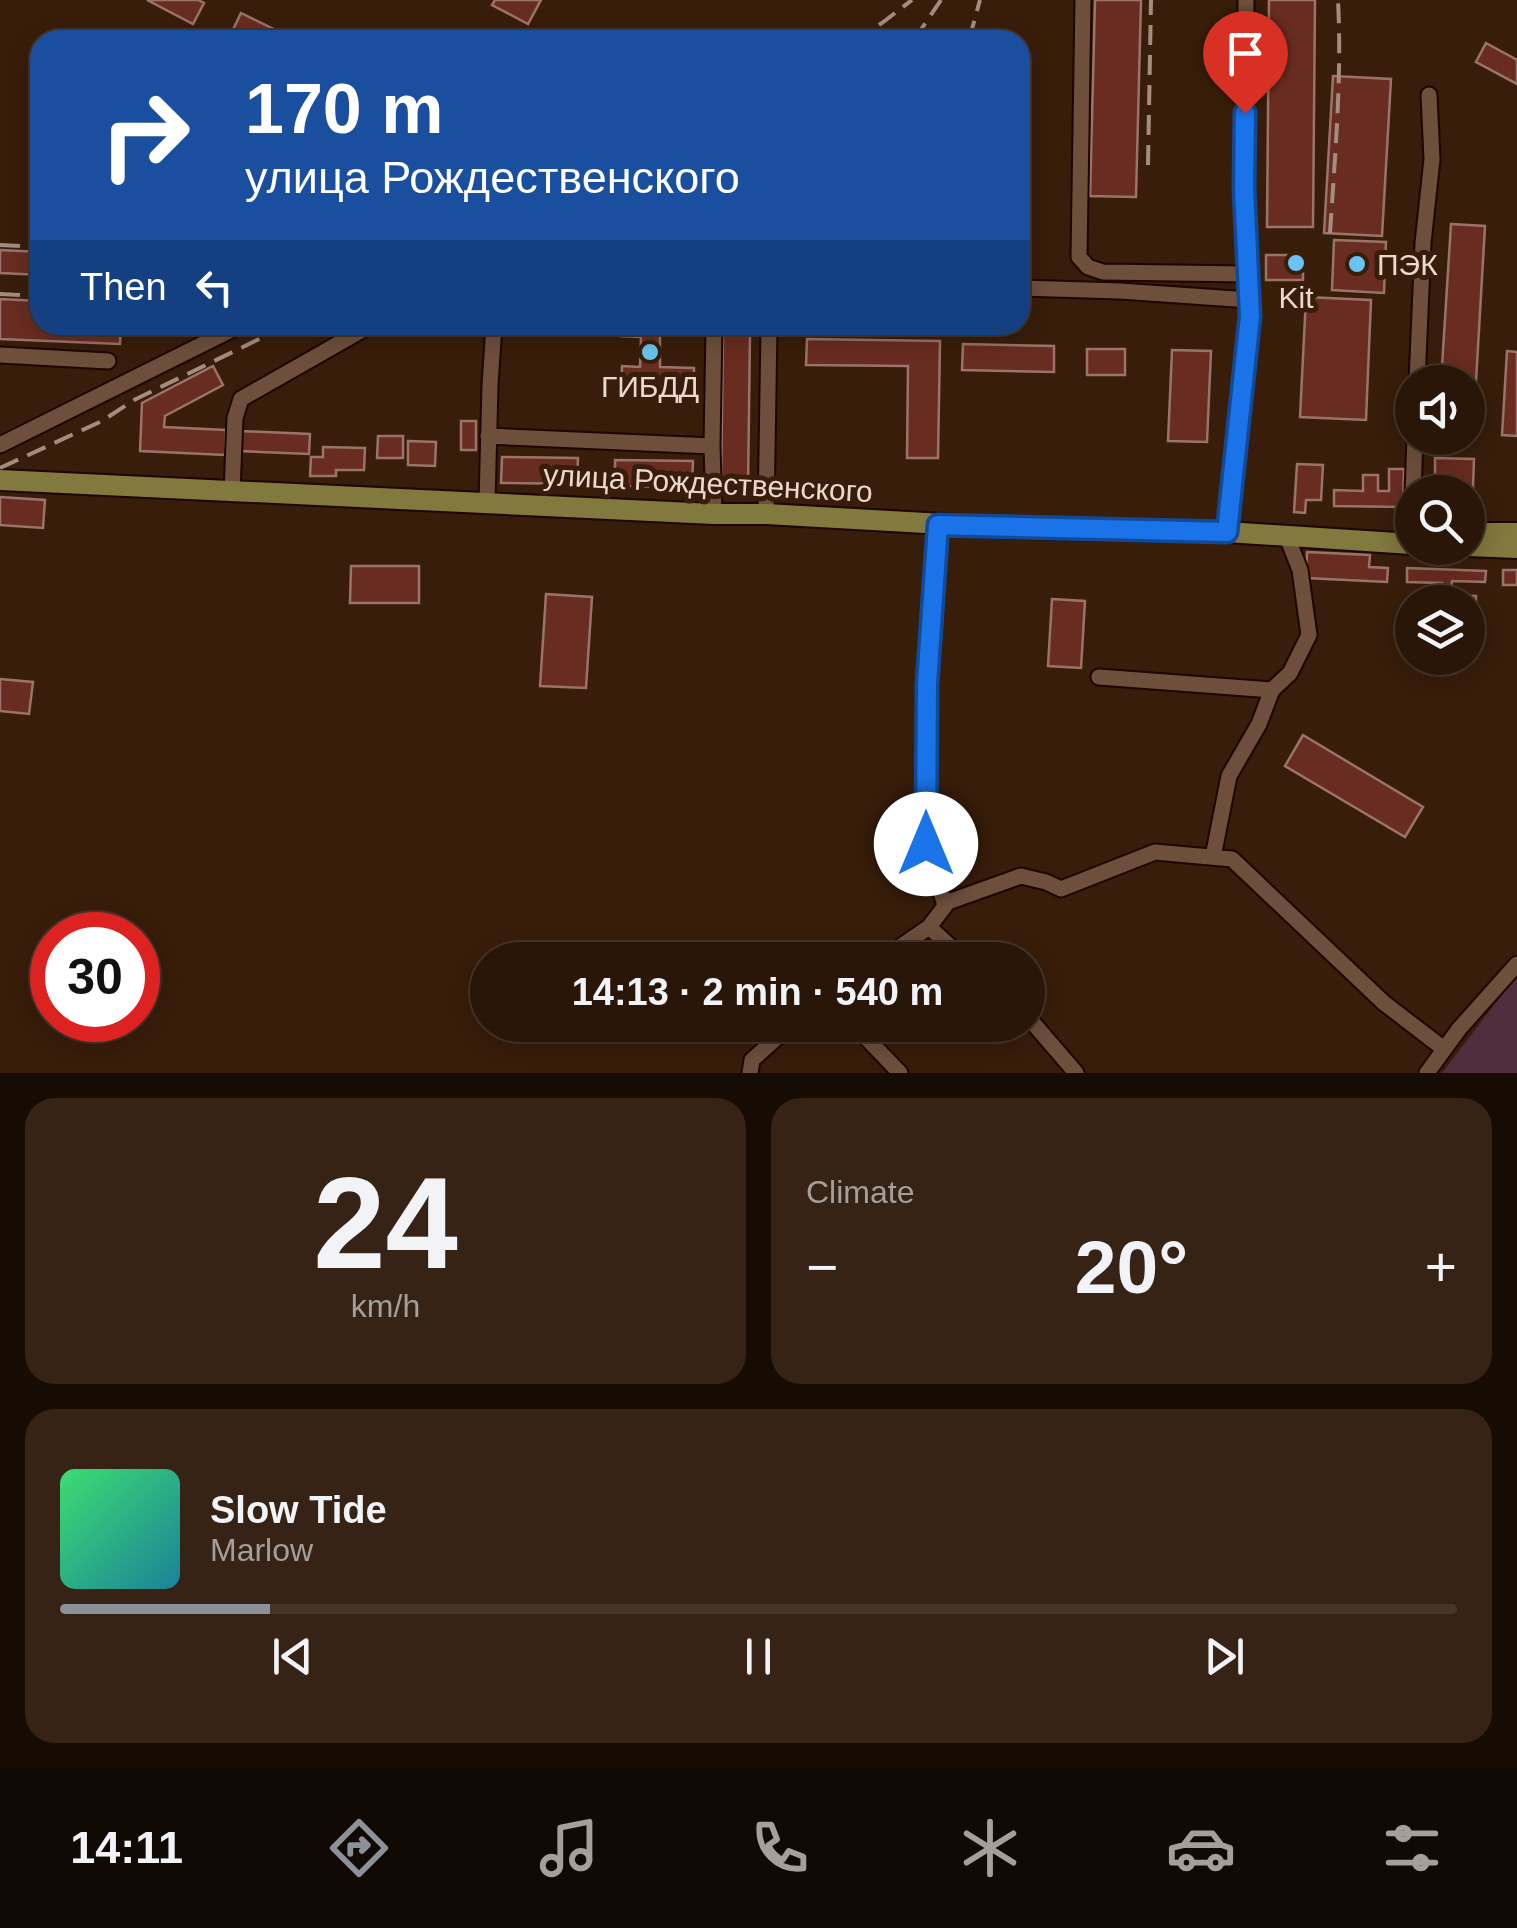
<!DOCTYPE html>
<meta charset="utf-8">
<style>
body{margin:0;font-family:Helvetica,sans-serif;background:#362316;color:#f1f3f6;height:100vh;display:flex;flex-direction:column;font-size:38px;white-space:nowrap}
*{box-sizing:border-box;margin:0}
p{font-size:32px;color:#a59f9c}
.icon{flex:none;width:55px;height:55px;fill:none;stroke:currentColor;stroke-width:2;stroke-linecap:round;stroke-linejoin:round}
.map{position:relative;height:1073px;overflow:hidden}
.panel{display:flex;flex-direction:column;gap:25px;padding:25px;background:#170c04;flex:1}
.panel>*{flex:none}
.banner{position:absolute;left:30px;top:30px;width:1000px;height:305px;border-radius:30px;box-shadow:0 5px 25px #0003,0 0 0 2px #463529;background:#1a4fa0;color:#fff;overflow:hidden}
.fabs{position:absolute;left:1395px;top:365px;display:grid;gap:20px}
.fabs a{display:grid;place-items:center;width:90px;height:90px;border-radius:50%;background:#2a1608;box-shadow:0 5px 25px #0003,0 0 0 2px #463529;font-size:50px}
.speed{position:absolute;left:30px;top:912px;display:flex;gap:20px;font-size:50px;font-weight:700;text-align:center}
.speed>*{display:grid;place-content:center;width:130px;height:130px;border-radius:50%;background:#2a1608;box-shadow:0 5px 25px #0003,0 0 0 2px #463529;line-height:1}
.speed .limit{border:15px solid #d22;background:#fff;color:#111}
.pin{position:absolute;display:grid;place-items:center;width:85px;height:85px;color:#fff;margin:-102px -42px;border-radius:50% 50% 50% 0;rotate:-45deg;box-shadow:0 0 10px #0007}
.pin .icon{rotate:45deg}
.me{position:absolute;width:110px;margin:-55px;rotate:0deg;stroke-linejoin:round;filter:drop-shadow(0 0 8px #0008)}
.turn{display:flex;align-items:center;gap:35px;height:210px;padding:0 50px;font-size:45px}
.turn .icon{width:130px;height:130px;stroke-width:2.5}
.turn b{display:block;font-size:70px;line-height:85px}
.then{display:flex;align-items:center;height:95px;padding:0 50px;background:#0003;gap:20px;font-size:38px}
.big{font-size:75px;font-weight:700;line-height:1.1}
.panel .card{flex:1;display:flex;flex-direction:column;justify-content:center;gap:15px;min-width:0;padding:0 35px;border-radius:30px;background:#362316}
.panel .dial{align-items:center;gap:0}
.dial b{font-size:130px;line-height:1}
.song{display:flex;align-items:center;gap:30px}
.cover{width:120px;height:120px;border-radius:15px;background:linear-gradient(135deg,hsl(140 70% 55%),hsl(190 70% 35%))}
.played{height:10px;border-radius:5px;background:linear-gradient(90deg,#8c9099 15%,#463529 15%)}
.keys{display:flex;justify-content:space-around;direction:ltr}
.heat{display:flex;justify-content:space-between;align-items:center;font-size:55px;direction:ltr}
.panel .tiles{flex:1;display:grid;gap:25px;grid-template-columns:1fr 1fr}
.card:last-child{grid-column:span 2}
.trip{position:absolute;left:470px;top:942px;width:575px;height:100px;border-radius:50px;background:#2a1608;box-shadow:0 5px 25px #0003,0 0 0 2px #463529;font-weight:700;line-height:100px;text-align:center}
.tabs{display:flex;height:160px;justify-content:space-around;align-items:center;background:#110903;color:#a59f9c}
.tabs .icon{width:70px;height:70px}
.tabs .current{color:#8c9099}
.tabs b{font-size:45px;color:#f1f3f6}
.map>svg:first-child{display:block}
</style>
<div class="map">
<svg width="1517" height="1073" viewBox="0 0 1517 1073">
<rect width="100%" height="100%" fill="#381d0a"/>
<path fill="#502c3c" d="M1517 975V1073H1442Z"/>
<path fill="#692c20" stroke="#9a736b" stroke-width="2.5" d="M147 0H198L204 3 193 24Z
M495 0H541L528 24 492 5Z
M1095 0H1141L1136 197 1090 196Z
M1269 0H1315L1313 227H1267Z
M241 13 288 36 286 40H228Z
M1486 43 1517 60V84L1476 62Z
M1333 76 1391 79 1382 236 1324 233Z
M1451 224 1485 226 1473 433H1468V382H1441Z
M1334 240 1386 242 1384 293 1332 290Z
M0 250 40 252V275L0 273Z
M1266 255H1303V280H1266Z
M1306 297 1371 300 1366 420 1300 417Z
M0 299 40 301V325H121L120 344 0 339Z
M620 325H694V335L660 334V367L694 368V395L621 393 622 366 640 367 641 337 620 336Z
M723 333H750L748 488H721Z
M807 339 940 341 938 458H907L908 366 806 365Z
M963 344 1054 346V372L962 370Z
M1087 349H1125V375H1087Z
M1172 350 1211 351 1207 442 1168 441Z
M1507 351 1517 352V436L1502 435Z
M213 366 223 385 165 416 164 427 226 430 225 455 140 451 142 403Z
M461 421H476V450H461Z
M240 431 310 434 309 454 239 451Z
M378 436H403V458H377Z
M408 441 436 442 435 466 408 465Z
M323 447 365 448 364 470H336V476H310L311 457H323Z
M502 457 578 458 577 484 501 483Z
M1435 458 1474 459 1473 488H1435Z
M615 460 693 461 692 487 615 486Z
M1297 464 1323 465 1321 500H1306L1305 513 1294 512Z
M1389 469H1404L1403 507 1334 506V490L1363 491V475H1378V491H1389Z
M0 497 45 500 43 528 0 525Z
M1307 552 1370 555 1369 567 1388 568 1387 582 1306 578Z
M351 566H419V603H350Z
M1407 568 1486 571 1485 582 1452 581 1451 595 1476 596V608L1468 607V602H1427L1428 593 1442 594V583L1407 582Z
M1503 570H1517V585H1503Z
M546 594 592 597 586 688 540 686Z
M1052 599 1085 601 1081 668 1048 666Z
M0 679 33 682 29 714 0 711Z
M1303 735 1423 807 1405 837 1285 766Z"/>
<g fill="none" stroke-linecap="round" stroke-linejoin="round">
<g stroke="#1e0600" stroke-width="19">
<path id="minor" d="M1083 0 1079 257 1088 267 1103 272 1248 274
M1246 0 1244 188 1250 300
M1020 288 1120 291 1250 300 1227 532
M718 325 769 328 766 514
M0 355 108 361
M1417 382 1423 243 1432 159 1429 95
M488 436 712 446
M0 445 241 325
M232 491 235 418 241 399 371 325
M1413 492 1415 438
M487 503 490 385 494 325
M714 514 712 446 714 325
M938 525 927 684V845L945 906
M1411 532 1412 499
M1099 677 1272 690
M1213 857 1229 776 1259 724 1272 690 1290 673 1309 635 1300 570 1287 537
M929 927 965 960
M886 960 890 954 929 927 948 902 1021 876 1046 882 1061 889 1155 852 1232 859 1384 1003 1444 1049
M1028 1017 1076 1073
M854 1025 900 1073
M750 1073 752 1060 791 1025
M1427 1073 1459 1029 1517 964"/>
</g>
<g stroke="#1e0600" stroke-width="24">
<path id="major" d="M0 480 714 514H766L1014 528 1227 532 1412 544
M1468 533H1517
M1468 546 1517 548"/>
</g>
<use href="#minor" stroke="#6e4f3c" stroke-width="15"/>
<use href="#major" stroke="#82793e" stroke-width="20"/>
<path stroke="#a38d7f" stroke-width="4" stroke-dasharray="20 10" stroke-linecap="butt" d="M853 40 882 23 912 0
M914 40 941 0
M969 40 980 0
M1148 165 1151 0
M1330 233C1335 155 1342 78 1338 0
M0 245 40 247
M0 294 40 296
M0 468 102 421 134 400 288 325"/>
</g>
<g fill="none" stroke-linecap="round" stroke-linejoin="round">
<g stroke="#114b97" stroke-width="25">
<path id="route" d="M926 844 927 684 938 525 1227 532 1250 316 1244 188 1245 113"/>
</g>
<use href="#route" stroke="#1a73e8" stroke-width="18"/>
</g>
<g fill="#6ac3f1" stroke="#381d0a" stroke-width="4">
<circle cx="1296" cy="263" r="10"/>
<circle cx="1357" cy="264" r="10"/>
<circle cx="650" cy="352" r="10"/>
</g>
<g text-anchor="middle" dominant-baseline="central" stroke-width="10" stroke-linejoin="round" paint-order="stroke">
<g font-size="30" fill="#ebd9ce" stroke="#381d0a">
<text x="1377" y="264" text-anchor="start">ПЭК</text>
<text x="1296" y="297">Kit</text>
<text x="650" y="386">ГИБДД</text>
</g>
<g font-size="30" fill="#ebd9ce" stroke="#381d0a">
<text transform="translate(708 483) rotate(3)">улица Рождественского</text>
</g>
</g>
</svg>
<div class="fabs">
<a><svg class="icon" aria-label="sound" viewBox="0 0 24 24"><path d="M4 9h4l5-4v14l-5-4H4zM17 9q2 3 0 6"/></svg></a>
<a><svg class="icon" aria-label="search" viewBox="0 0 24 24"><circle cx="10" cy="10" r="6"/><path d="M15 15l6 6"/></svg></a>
<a><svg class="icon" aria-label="layers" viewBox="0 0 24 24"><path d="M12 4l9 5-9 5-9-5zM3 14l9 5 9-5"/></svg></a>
</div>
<div class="speed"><div class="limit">30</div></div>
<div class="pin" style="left:1245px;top:113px;background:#d93025"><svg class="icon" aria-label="arrive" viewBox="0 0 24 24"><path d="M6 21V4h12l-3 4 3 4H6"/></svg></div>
<svg class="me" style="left:926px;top:844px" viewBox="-20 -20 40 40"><circle r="19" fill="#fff"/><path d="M0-13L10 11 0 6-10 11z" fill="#1a73e8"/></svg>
<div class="trip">14:13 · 2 min · 540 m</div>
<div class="banner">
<div class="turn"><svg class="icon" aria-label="right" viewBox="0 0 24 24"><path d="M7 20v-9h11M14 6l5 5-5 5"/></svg><div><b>170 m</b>улица Рождественского</div></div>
<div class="then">Then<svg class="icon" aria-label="left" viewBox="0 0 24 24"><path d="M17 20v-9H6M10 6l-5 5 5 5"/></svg></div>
</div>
</div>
<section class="panel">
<div class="tiles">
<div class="card dial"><b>24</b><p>km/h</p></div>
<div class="card"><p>Climate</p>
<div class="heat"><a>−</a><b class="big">20°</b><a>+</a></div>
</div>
<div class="card">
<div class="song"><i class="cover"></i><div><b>Slow Tide</b><p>Marlow</p></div></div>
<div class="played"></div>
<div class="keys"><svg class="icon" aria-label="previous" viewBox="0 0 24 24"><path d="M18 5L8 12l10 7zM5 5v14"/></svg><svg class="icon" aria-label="pause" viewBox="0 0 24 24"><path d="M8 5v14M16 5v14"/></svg><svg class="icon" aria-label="next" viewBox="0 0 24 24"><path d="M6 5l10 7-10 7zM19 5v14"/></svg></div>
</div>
</div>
</section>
<nav class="tabs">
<b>14:11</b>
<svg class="icon current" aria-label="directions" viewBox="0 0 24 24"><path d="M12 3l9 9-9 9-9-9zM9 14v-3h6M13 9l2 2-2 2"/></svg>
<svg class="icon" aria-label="music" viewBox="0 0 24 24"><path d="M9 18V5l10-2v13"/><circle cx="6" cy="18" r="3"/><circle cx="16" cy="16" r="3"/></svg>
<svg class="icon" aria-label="phone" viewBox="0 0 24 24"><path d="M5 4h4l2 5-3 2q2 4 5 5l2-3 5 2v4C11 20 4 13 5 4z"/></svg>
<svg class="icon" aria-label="climate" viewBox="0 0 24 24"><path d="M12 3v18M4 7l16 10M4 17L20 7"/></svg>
<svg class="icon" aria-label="car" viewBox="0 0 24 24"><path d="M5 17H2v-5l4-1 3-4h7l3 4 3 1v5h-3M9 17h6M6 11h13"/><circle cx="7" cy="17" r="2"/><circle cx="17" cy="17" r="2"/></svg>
<svg class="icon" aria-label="filters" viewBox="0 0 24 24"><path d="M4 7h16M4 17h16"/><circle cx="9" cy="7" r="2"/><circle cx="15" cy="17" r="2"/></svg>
</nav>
